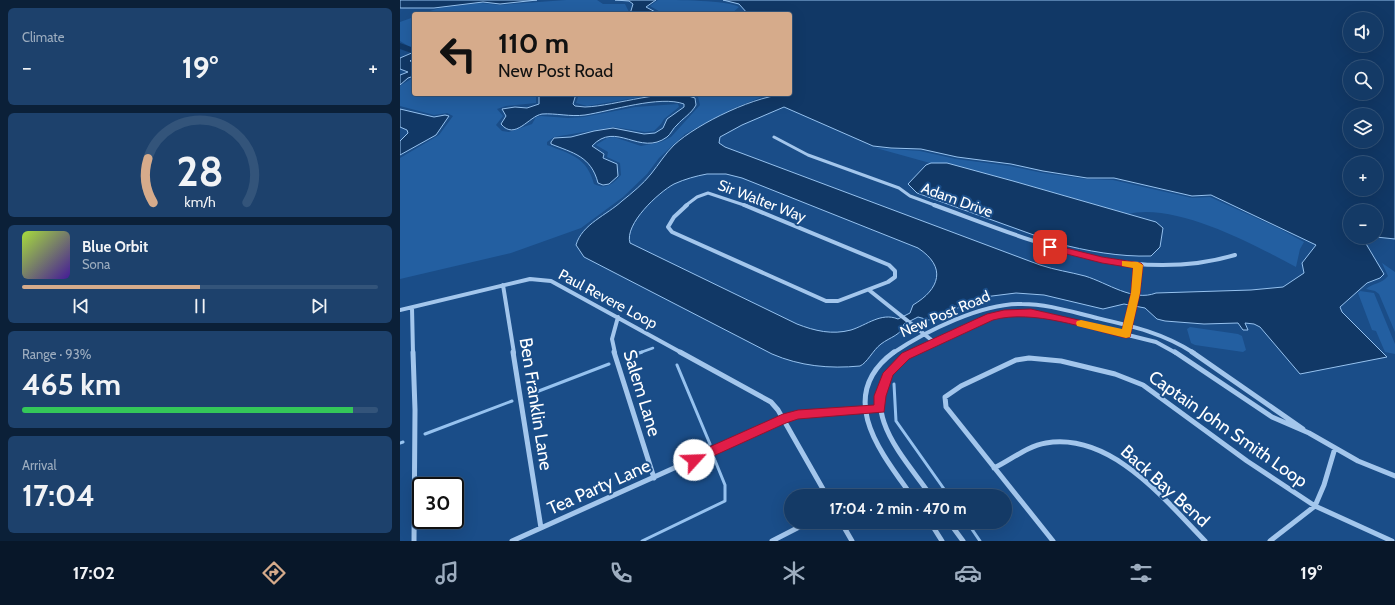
<!DOCTYPE html>
<meta charset="utf-8">
<style>
body{margin:0;font-family:Cabin,sans-serif;background:#1d416c;color:#f1f3f6;height:100vh;display:flex;flex-direction:column;font-size:15px;white-space:nowrap}
*{box-sizing:border-box;margin:0}
p{font-size:13px;color:#9dadbf}
.icon{flex:none;width:22px;height:22px;fill:none;stroke:currentColor;stroke-width:2;stroke-linecap:round;stroke-linejoin:round}
.map{position:relative;flex:1;overflow:hidden}
.sheet{display:flex;flex-direction:column;gap:8px;padding:8px;background:#0b2038;width:400px}
.sheet>*{flex:none}
.banner{position:absolute;left:12px;top:12px;width:380px;height:84px;border-radius:4px;box-shadow:0 4px 16px #0002,0 0 0 1px #33547a;background:#d6ab8b;color:#111;overflow:hidden}
.tools{position:absolute;left:943px;top:12px;display:grid;gap:8px}
.tools a{display:grid;place-items:center;width:40px;height:40px;border-radius:50%;background:#143a66;box-shadow:0 4px 16px #0002,0 0 0 1px #33547a;font-size:20px}
.speed{position:absolute;left:12px;top:477px;display:flex;gap:8px;font-size:20px;font-weight:700;text-align:center}
.speed>*{display:grid;place-content:center;width:52px;height:52px;border-radius:50%;background:#143a66;box-shadow:0 4px 16px #0002,0 0 0 1px #33547a;line-height:1}
.speed .limit{border:2px solid #111;border-radius:6px;background:#fff;color:#111}
.pin{position:absolute;display:grid;place-items:center;width:34px;height:34px;color:#fff;margin:-17px;border-radius:8px;box-shadow:0 2px 6px #0006}
.me{position:absolute;width:44px;margin:-22px;rotate:65deg;stroke-linejoin:round;filter:drop-shadow(0 0 3px #0008)}
.turn{display:flex;align-items:center;gap:14px;height:84px;padding:0 20px;font-size:18px}
.turn .icon{width:52px;height:52px;stroke-width:2.5}
.turn b{display:block;font-size:28px;line-height:34px}
.big{font-size:30px;font-weight:700;line-height:1.1}
.sheet .card{flex:1;display:flex;flex-direction:column;justify-content:center;gap:6px;min-width:0;padding:0 14px;border-radius:6px;background:#1d416c}
.sheet .dial{align-items:center;gap:0}
.dial svg{height:104px;overflow:visible;fill:none;stroke:#33547a;stroke-width:7;stroke-linecap:round;text-anchor:middle}
.dial text{fill:#f1f3f6;stroke:none}
.song{display:flex;align-items:center;gap:12px}
.cover{width:48px;height:48px;border-radius:6px;background:linear-gradient(135deg,hsl(80 70% 55%),hsl(260 70% 35%))}
.played{height:4px;border-radius:2px;background:linear-gradient(90deg,#d6ab8b 50%,#33547a 50%)}
.keys{display:flex;justify-content:space-around;direction:ltr}
.heat{display:flex;justify-content:space-between;align-items:center;font-size:22px;direction:ltr}
.charge{height:6px;border-radius:3px;background:linear-gradient(90deg,#34c759 93%,#33547a 0)}
.trip{position:absolute;left:384px;top:489px;width:228px;height:40px;border-radius:20px;background:#143a66;box-shadow:0 4px 16px #0002,0 0 0 1px #33547a;font-weight:700;line-height:40px;text-align:center}
.tabs{display:flex;height:64px;justify-content:space-around;align-items:center;background:#081729;color:#9dadbf}
.tabs .icon{width:28px;height:28px}
.tabs .current{color:#d6ab8b}
.tabs b{font-size:18px;color:#f1f3f6}
main{display:flex;flex:1;min-height:0}
.map>svg:first-child{display:block}
</style>
<main>
<section class="sheet">
<div class="card"><p>Climate</p>
<div class="heat"><a>−</a><b class="big">19°</b><a>+</a></div>
</div>
<div class="card dial"><svg viewBox="0 0 100 80">
<path d="M14 69A42 42 0 1 1 86 69"/>
<path d="M14 69A42 42 0 0 1 10 35" stroke="#d6ab8b"/>
<text x="50" y="56" font-size="32" font-weight="700">28</text>
<text x="50" y="72" font-size="11">km/h</text>
</svg></div>
<div class="card">
<div class="song"><i class="cover"></i><div><b>Blue Orbit</b><p>Sona</p></div></div>
<div class="played"></div>
<div class="keys"><svg class="icon" aria-label="previous" viewBox="0 0 24 24"><path d="M18 5L8 12l10 7zM5 5v14"/></svg><svg class="icon" aria-label="pause" viewBox="0 0 24 24"><path d="M8 5v14M16 5v14"/></svg><svg class="icon" aria-label="next" viewBox="0 0 24 24"><path d="M6 5l10 7-10 7zM19 5v14"/></svg></div>
</div>
<div class="card"><p>Range · 93%</p><b class="big">465 km</b><div class="charge"></div></div>
<div class="card"><p>Arrival</p><b class="big">17:04</b></div>
</section>
<div class="map">
<svg width="995" height="541" viewBox="0 0 995 541">
<rect width="100%" height="100%" fill="#1a4d88"/>
<path fill="#235fa1" d="M166 0H197L203 4H225L229 12 228 14H20L40 8 80 3 99 5Z
M258 0C275 0 328 0 339 7L331 14H264L250 6Z
M14 17V47H10L0 41V22Z
M14 77V94H136V103L106 106 97 109 103 116 96 125 102 131 109 132 132 124 136 117 141 116 168 118 184 117 235 107 278 104 279 107 264 119 261 124 254 131 245 132 214 127 154 137 147 142V145C170 154 187 157 194 184 206 190 213 184 221 175L220 163 207 157 208 152 196 145 207 138 214 137 241 146 261 142 271 137 300 105 298 97 290 94H369L332 109 285 134 259 158 247 174 223 197 181 228 111 253 0 279V158L39 135 53 116 47 113 34 115 0 106V86Z
M179 94H259L187 106 176 103Z
M476 148 520 151 556 159 610 166 643 173 686 179 713 180 792 198 810 197 880 229 904 242 900 249 896 267C853 244 776 202 727 214L547 163H530Z
M982 263 995 272V332L979 294 975 291 966 289C973 283 982 284 988 276Z
M960 291 974 293 995 344V354L985 352 976 331 972 330 958 293Z
M790 327 838 334 842 336 846 350 843 352 795 345 791 343 787 329Z"/>
<path fill="#113866" stroke="#96c2ef" fill-rule="evenodd" d="M0 0H137L100 4 83 2 34 8H0Z
M215 0H256L246 7 259 14H230L233 4 229 1Z
M323 0H995V239L976 237V211H950V237H962L984 274 980 278 967 283 940 307 942 312 987 357 900 374 860 327 854 324 845 323 848 330H843L838 323 804 324 765 321 757 319 745 308 724 304 703 309 644 295 616 293 584 297 529 320 518 317 504 324C502 335 490 337 481 344 473 350 467 363 460 366 429 369 400 366 372 354L184 257 176 245C182 224 207 215 222 201 232 193 243 184 251 174 259 164 265 154 274 145 298 123 358 94 390 94V14H348L339 4ZM950 19H976V45H950ZM950 67H976V93H950ZM384 107 473 146 491 148 521 149 557 157 611 164 643 171 687 178H714L792 196 811 195 916 245 902 263 904 273 883 287 851 290 756 293C733 302 708 283 685 276 670 272 655 270 640 265L325 147 319 143 320 137 342 125ZM950 115H976V141H950ZM950 163H976V189H950ZM307 174H326L342 178 518 248C547 267 540 289 513 305L510 313 498 319C481 312 467 325 451 330 432 335 415 331 397 324L230 243C224 224 259 192 274 184 285 179 296 176 307 174Z
M14 52V57L10 61 14 63V76L8 78 0 85V75L8 72 0 69V58Z
M139 94H176L173 104 175 106 185 107C217 106 266 87 295 98L296 105C291 114 283 118 277 125 273 128 271 134 267 137 240 157 216 120 192 146L204 154 203 158 217 164 218 176 209 184 203 185 198 183C191 156 173 153 151 144V142L154 138 171 137 194 131 213 128 244 134 255 133 263 128 267 119 284 107V104C260 95 211 111 185 115 170 117 156 113 142 114 129 116 115 141 101 124L106 116 102 109 115 107 127 108 139 104Z
M0 109 34 117 45 115 49 116 36 135 0 155V141L8 133 7 130 0 127Z
M531 163H547L613 181 756 222 763 228 760 247 751 256C719 257 687 251 656 243L517 193 508 184 526 165Z"/>
<g fill="none" stroke-linecap="round" stroke-linejoin="round">
<path stroke="#96c2ef" stroke-width="2.5" d="M239 353 253 348"/>
<path stroke="#96c2ef" stroke-width="3" d="M226 358 242 352
M277 365 310 444
M494 384 496 421 549 496
M131 394 209 364
M25 434 112 401
M0 443 3 442
M567 522 580 541
M242 541 325 501V485L314 458"/>
<path fill="#113866" fill-rule="evenodd" d="M0 43 14 48V54L0 49Z"/>
<path stroke="#a3c6ec" stroke-width="3" d="M374 137 408 155 499 188 510 196 537 206
M285 206 297 197 308 193 347 206"/>
<path stroke="#a3c6ec" stroke-width="4" d="M287 205 274 217 268 227 272 232 426 301H438L488 282 495 277V271L489 265 344 205
M534 205C631 240 730 286 835 255
M103 285 114 353
M469 290 534 342
M12 308 13 353
M0 310 130 279 151 281 282 353
M727 334 735 293 738 265
M215 353 212 339 218 317
M493 353C526 331 582 303 622 304 648 304 672 312 697 318 732 326 763 333 794 353
M512 353 591 317 618 312 643 314 756 342 776 353"/>
<path stroke="#a3c6ec" stroke-width="5" d="M13 352 15 410 14 541
M113 352 141 528
M214 352 254 478
M280 352 371 402 378 410 427 496
M494 352C434 396 481 453 512 496
M513 352C508 356 500 360 496 365 455 410 505 458 531 496
M775 352 872 417 909 433 958 461 995 476
M792 352 903 429
M594 468C611 460 627 446 646 443 711 432 765 500 805 541
M441 522 452 541
M530 522 542 541
M549 522 563 541
M112 541 383 419 398 415 480 409
M372 541 409 522
M653 541 546 407 545 397 561 386 616 360 629 358 661 361 715 374 743 385 847 461 915 506 992 541
M870 541 915 506 924 485 935 448"/>
</g>
<path fill="#e11d48" stroke="#92132f" d="M650 244 702 257 741 263 743 265 740 293 730 337 726 338C686 329 634 309 593 320L509 359 493 375 486 396 484 412 398 419 386 423 298 463 294 465 289 463 288 460 289 456 383 414 398 410 474 405V396L483 373 502 353 587 314 604 310 631 309 722 330 731 293 733 268 702 263 647 249 645 247Z"/>
<path fill="#f59e0b" d="M722 261 738 262 743 265 740 293 730 337 726 338 677 326 676 323 677 321 681 320 722 329 731 293 733 268 722 266Z"/>
<g text-anchor="middle" dominant-baseline="central" stroke-width="4" stroke-linejoin="round" paint-order="stroke">
<g font-size="15" fill="#fff" stroke="#1a4d88">
<text transform="translate(557 200) rotate(20)">Adam Drive</text>
<text transform="translate(362 201) rotate(21)">Sir Walter Way</text>
<text transform="translate(208 299) rotate(28)">Paul Revere Loop</text>
<text transform="translate(545 314) rotate(-23)">New Post Road</text>
</g>
<g font-size="18" fill="#fff" stroke="#1a4d88">
<text transform="translate(242 393) rotate(73)">Salem Lane</text>
<text transform="translate(136 404) rotate(81)">Ben Franklin Lane</text>
<text transform="translate(828 429) rotate(35)">Captain John Smith Loop</text>
<text transform="translate(765 486) rotate(42)">Back Bay Bend</text>
<text transform="translate(199 487) rotate(-24)">Tea Party Lane</text>
</g>
</g>
</svg>
<div class="tools">
<a><svg class="icon" aria-label="sound" viewBox="0 0 24 24"><path d="M4 9h4l5-4v14l-5-4H4zM17 9q2 3 0 6"/></svg></a>
<a><svg class="icon" aria-label="search" viewBox="0 0 24 24"><circle cx="10" cy="10" r="6"/><path d="M15 15l6 6"/></svg></a>
<a><svg class="icon" aria-label="layers" viewBox="0 0 24 24"><path d="M12 4l9 5-9 5-9-5zM3 14l9 5 9-5"/></svg></a>
<a>+</a>
<a>−</a>
</div>
<div class="speed"><div class="limit">30</div></div>
<div class="pin" style="left:650px;top:247px;background:#d93025"><svg class="icon" aria-label="arrive" viewBox="0 0 24 24"><path d="M6 21V4h12l-3 4 3 4H6"/></svg></div>
<svg class="me" style="left:294px;top:460px" viewBox="-20 -20 40 40"><circle r="19" fill="#fff"/><path d="M0-13L10 11 0 6-10 11z" fill="#e11d48"/></svg>
<div class="trip">17:04 · 2 min · 470 m</div>
<div class="banner">
<div class="turn"><svg class="icon" aria-label="left" viewBox="0 0 24 24"><path d="M17 20v-9H6M10 6l-5 5 5 5"/></svg><div><b>110 m</b>New Post Road</div></div>
</div>
</div>
</main>
<nav class="tabs">
<b>17:02</b>
<svg class="icon current" aria-label="directions" viewBox="0 0 24 24"><path d="M12 3l9 9-9 9-9-9zM9 14v-3h6M13 9l2 2-2 2"/></svg>
<svg class="icon" aria-label="music" viewBox="0 0 24 24"><path d="M9 18V5l10-2v13"/><circle cx="6" cy="18" r="3"/><circle cx="16" cy="16" r="3"/></svg>
<svg class="icon" aria-label="phone" viewBox="0 0 24 24"><path d="M5 4h4l2 5-3 2q2 4 5 5l2-3 5 2v4C11 20 4 13 5 4z"/></svg>
<svg class="icon" aria-label="climate" viewBox="0 0 24 24"><path d="M12 3v18M4 7l16 10M4 17L20 7"/></svg>
<svg class="icon" aria-label="car" viewBox="0 0 24 24"><path d="M5 17H2v-5l4-1 3-4h7l3 4 3 1v5h-3M9 17h6M6 11h13"/><circle cx="7" cy="17" r="2"/><circle cx="17" cy="17" r="2"/></svg>
<svg class="icon" aria-label="filters" viewBox="0 0 24 24"><path d="M4 7h16M4 17h16"/><circle cx="9" cy="7" r="2"/><circle cx="15" cy="17" r="2"/></svg>
<b>19°</b>
</nav>
